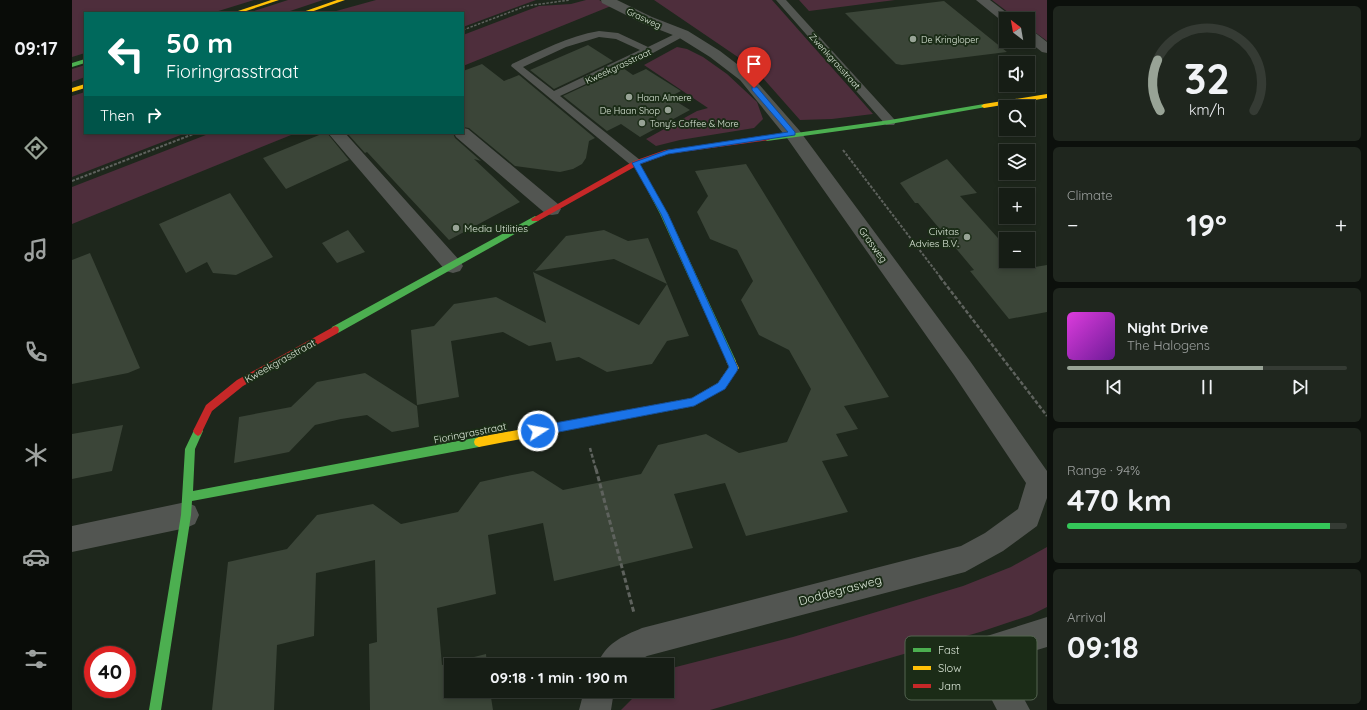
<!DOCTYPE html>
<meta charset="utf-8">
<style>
body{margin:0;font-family:Quicksand,sans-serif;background:#1f261e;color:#f1f3f6;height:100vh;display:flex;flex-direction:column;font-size:15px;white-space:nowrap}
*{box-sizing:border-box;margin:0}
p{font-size:13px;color:#9ea2a0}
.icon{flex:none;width:22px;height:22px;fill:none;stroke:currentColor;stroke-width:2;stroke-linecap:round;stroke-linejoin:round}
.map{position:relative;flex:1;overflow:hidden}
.side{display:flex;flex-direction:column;gap:6px;padding:6px;background:#0c100c;width:320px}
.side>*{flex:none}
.top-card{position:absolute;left:12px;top:12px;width:380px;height:122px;border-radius:0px;box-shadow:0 2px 6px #0003,0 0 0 1px #353b34;background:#00695c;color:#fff;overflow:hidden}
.needle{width:26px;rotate:329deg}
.controls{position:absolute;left:927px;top:12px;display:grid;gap:8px}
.controls a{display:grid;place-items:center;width:36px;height:36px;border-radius:0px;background:#161d15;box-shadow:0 2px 6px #0003,0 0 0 1px #353b34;font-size:20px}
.speed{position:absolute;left:12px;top:646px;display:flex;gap:8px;font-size:20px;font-weight:700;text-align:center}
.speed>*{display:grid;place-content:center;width:52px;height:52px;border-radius:50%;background:#161d15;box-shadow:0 2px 6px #0003,0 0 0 1px #353b34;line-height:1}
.speed .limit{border:6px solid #d22;background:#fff;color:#111}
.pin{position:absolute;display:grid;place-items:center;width:34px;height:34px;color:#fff;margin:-41px -17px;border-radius:50% 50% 50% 0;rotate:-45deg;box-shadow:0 0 4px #0007}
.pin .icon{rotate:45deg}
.me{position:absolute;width:44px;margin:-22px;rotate:79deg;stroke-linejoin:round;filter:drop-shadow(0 0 3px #0008)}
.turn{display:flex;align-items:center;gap:14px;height:84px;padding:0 16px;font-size:18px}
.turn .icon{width:52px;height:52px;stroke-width:2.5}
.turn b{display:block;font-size:28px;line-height:34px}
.then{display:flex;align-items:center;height:38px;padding:0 16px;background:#0003;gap:8px;font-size:15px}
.big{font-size:30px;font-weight:800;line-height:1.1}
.side .widget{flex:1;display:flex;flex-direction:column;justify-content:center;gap:6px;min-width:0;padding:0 14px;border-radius:6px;background:#1f261e}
.side .dial{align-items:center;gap:0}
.dial svg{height:104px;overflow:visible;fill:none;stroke:#353b34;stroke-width:7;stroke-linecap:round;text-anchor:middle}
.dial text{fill:#f1f3f6;stroke:none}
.song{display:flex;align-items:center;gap:12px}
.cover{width:48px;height:48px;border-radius:6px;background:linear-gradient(135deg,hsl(300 70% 55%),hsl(280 70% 35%))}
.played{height:4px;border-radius:2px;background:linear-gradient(90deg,#98a396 70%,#353b34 70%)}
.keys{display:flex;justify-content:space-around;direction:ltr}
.heat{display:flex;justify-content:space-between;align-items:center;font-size:22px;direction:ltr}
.charge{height:6px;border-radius:3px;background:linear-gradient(90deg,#34c759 94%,#353b34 0)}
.trip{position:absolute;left:372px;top:658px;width:230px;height:40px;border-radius:0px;background:#161d15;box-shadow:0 2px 6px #0003,0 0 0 1px #353b34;font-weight:800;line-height:40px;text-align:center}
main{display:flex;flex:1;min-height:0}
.tabs{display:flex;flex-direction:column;width:72px;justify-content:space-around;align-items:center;background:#090c08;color:#9ea2a0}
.tabs .icon{width:28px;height:28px}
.tabs .on{color:#98a396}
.tabs b{font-size:18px;color:#f1f3f6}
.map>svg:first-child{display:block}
</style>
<main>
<nav class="tabs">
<b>09:17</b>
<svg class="icon on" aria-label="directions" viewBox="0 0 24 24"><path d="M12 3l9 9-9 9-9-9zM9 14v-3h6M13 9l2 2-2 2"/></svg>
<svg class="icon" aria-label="music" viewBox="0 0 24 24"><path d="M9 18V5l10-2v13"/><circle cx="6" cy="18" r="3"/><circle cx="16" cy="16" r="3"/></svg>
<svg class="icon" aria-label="phone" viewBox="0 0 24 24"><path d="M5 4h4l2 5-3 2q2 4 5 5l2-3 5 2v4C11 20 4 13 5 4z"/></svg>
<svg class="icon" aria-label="climate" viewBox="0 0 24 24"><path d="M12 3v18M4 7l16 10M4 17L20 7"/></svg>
<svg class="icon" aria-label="car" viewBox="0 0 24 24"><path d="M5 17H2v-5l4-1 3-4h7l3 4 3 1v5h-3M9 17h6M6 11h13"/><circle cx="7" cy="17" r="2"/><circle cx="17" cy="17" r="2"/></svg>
<svg class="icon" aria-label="filters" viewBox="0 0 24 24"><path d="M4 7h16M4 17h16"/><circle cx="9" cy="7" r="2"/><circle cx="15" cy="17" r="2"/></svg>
</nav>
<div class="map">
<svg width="975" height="710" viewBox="0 0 975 710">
<rect width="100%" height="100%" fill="#1e271c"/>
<path fill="#4e2e3c" d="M0 0H182L140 13H13V53L0 57Z
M216 0H251L212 13H176Z
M304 0H464L391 27V13H257Z
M514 0H527L539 6 391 66V35L467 6 499 4Z
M582 0H700L801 114 760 119 728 120 682 68Z
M727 0H823L737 11Z
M920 0H975V41L956 27V19H945Z
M605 47 615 49 631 57 655 74 685 102 691 119 682 128 608 140 584 146 574 139 625 111 636 108 572 65Z
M13 65V77L0 82V69Z
M13 92V133H114L0 177V96Z
M139 133H224L0 224V187Z
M975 547V607L959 615 908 632 638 710H549L568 691H595L596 669 721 637 891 586 939 567Z"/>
<path fill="#3b4538" d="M872 1 935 52 830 65 824 64 773 13Z
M516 45 541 61 482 89 458 70Z
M410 64 432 81 447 75 523 138 517 141 514 158 510 164 501 169 488 172 443 166 397 128 391 127V71Z
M551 68 561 75 574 69 609 91 597 97 618 110 568 137 549 124 535 131 491 96Z
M252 133H255L277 160 214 189 191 158Z
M275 133H381L383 138 409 161 402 159 448 202 377 240 295 152 293 153Z
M875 159 905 193 888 196 934 247V261H951L957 268 975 265V312L937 319 898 271 902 270 846 203H843L828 183Z
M674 164 817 397 772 406 786 429 764 434 776 456 750 461 776 512 674 536 653 483 602 494 621 548 482 581 471 523 416 535 424 594 365 608 370 665 414 654 415 665H379V691H418L421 710H298L297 644 305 642 303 560 244 573 242 636 205 645 202 710H140L156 562 215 549 245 515 301 504 329 524 386 512 408 482 435 476 461 471 491 490 569 474 586 445 634 434 667 453 715 442 739 389 717 350 687 335 669 300 681 281 665 250 638 239 625 212 636 196 623 171Z
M158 193 201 257 164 275 141 273 135 262 114 273 87 224Z
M276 230 293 252 265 263 250 243Z
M532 230 556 241 576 238 595 284 542 259 463 271 494 236Z
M18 253 68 368 56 373 0 384V260Z
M461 272 567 325 595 284 617 336 595 341 580 364 535 372 507 357 484 361 479 342 457 346 431 332 379 341 387 397 345 405 339 330 362 326 382 304 424 297 474 323Z
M293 373 345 406 347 427 320 432 295 415 269 419 243 425 217 452 162 463 167 417 219 407 245 382Z
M51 425 40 471 0 479V434Z"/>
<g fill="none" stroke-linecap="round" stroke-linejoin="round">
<path stroke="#5e625d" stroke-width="1.5" stroke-dasharray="2.5 1.5" stroke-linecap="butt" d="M391 30 454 6 498 0"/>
<path stroke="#5e625d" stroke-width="2" stroke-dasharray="3 1.5" stroke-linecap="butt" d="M771 150 869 278
M0 181 124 133"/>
<path stroke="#5e625d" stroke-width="2.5" stroke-dasharray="4 2" stroke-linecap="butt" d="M868 277 975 416
M518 448 524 470"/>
<path stroke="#5e625d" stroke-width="3" stroke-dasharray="5 2.5" stroke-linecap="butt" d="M524 469 562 613"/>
<path fill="#525551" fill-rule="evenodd" d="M704 0H714L822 119 824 122 822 125H814Z
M527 31 546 33 576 47 607 32 611 31 616 34 581 53 488 96 568 160 570 163 568 166H560L439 66 440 64C469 51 496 36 527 31ZM527 37 544 39 568 50 482 91 451 67 494 47Z"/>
<path fill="#525551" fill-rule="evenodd" d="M529 0H545L580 17 616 31 648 51 678 74 727 130 898 361 975 471V498L965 526 931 551 893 572 575 656 559 665H525C534 643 549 637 570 628L889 546 913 533 946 509 954 483 882 375 715 138 668 80 638 57 606 37 570 23 530 3Z
M904 0H918L943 19H934V22H931Z
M956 30 961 31 975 42V53L970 52 956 41Z
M391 128 396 129 486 204 489 209 486 214 480 215 474 214 384 137 382 133H391Z
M256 133H273L388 261 391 266 388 271 381 273 374 271Z
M114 502 123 506 127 515 123 524 114 528 0 552V526Z
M975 617V647L931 660 958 710H925L895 652 899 641Z
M512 691H542L539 710H507Z"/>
<path fill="#4caf50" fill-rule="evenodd" d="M13 59V63L0 67V63Z
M912 104 914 105V107L818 124 695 141 692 139 695 137 818 120Z
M562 161H566L596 214 664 361 662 364 659 365 656 364 588 214 561 163Z
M463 216 467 219 466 221 266 333H260L259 330 260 327Z
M126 426 129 428 131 431 123 449 121 491 407 437 411 439 412 442 411 445 407 447 120 501 119 515 89 710H77L109 515 113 449 123 428Z"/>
<path fill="#ffc107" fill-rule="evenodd" d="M199 0H207L168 13H160Z
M265 0H273L236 13H228Z
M13 84V88L0 92V88Z
M975 94V98L912 108 909 106 912 104Z
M659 357 662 358 667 368 652 389 622 406 407 447 403 445 402 442 403 439 407 437 620 398 646 383 657 367 654 361 656 358Z"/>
<path fill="#c62828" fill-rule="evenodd" d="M695 137 698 139 697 140 596 154 566 165 466 221H460L459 219 562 161 593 150Z
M263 326 266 327 267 330 266 333 171 386 140 411 129 434 126 436 123 434 121 431 134 405 165 380Z"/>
</g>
<path fill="#1a73e8" stroke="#114b97" d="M680 87H685L723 132V135L596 154 568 164 596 214 666 368 665 371 653 389 622 406 466 436 462 434 461 431 462 428 466 426 620 398 646 383 657 367 589 214 560 163 596 150 716 132 680 90Z"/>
<g fill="#98a396" stroke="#1b2c17" stroke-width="1.5">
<circle cx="841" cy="39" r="4"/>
<circle cx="557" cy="97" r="4"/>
<circle cx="596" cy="110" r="4"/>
<circle cx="570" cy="123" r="4"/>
<circle cx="384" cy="228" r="4"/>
<circle cx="895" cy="237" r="4"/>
</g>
<g text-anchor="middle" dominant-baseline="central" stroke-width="4" stroke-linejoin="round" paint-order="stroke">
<g font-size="9" fill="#dae6d7" stroke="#1b2c17">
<text transform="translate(572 18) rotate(25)">Grasweg</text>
<text transform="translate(763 61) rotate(48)">Zwenkgrasstraat</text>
<text transform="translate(546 66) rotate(-25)">Kweekgrasstraat</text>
</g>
<g font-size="9" fill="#dae6d7" stroke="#1b2c17" text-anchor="start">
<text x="849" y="39">De Kringloper</text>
<text x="565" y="97">Haan Almere</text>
<text x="588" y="110" text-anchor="end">De Haan Shop</text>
<text x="578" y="123">Tony's Coffee &amp; More</text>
</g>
<g font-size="10" fill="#dae6d7" stroke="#1b2c17" text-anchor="start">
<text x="392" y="228">Media Utilities</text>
<text x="887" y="231" text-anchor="end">Civitas<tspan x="887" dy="12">Advies B.V.</tspan></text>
</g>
<g font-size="10" fill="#dae6d7" stroke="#1b2c17">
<text transform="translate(801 245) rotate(54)">Grasweg</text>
<text transform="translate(208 361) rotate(-29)">Kweekgrasstraat</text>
<text transform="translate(398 433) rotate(-11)">Fioringrasstraat</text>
</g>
<g font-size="12" fill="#dae6d7" stroke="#1b2c17">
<text transform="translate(768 590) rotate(-15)">Doddegrasweg</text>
</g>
</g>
<rect x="833" y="636" width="132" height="64" rx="6" fill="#1b2c17" stroke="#546451" stroke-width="1"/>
<rect x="841" y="648" width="18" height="4" fill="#4caf50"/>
<rect x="841" y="666" width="18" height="4" fill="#ffc107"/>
<rect x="841" y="684" width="18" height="4" fill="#c62828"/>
<g font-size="11" fill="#dae6d7">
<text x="866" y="654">Fast</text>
<text x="866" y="672">Slow</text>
<text x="866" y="690">Jam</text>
</g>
</svg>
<div class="controls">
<a><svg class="needle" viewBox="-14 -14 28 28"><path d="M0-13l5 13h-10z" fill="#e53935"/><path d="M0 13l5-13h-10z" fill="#9ea2a0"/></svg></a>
<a><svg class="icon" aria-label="sound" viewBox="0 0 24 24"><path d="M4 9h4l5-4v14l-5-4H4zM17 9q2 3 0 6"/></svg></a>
<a><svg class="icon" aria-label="search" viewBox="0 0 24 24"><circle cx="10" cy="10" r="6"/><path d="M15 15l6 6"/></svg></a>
<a><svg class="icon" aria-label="layers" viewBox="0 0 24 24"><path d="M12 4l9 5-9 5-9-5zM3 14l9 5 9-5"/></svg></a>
<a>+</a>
<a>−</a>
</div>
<div class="speed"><div class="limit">40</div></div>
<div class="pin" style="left:682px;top:88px;background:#d93025"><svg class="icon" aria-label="arrive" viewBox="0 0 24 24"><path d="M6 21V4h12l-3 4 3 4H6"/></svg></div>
<svg class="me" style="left:466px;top:431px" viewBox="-20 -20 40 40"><circle r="17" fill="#1a73e8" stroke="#fff" stroke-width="3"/><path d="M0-11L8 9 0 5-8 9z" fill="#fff"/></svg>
<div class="trip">09:18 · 1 min · 190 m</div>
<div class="top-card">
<div class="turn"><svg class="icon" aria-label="left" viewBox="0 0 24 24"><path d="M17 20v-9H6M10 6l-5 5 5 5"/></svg><div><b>50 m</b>Fioringrasstraat</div></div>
<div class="then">Then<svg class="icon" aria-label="right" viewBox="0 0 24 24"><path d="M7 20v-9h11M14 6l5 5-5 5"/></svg></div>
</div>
</div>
<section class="side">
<div class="widget dial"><svg viewBox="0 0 100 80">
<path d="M14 69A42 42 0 1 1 86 69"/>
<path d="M14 69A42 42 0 0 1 12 30" stroke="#98a396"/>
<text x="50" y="56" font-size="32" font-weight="700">32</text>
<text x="50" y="72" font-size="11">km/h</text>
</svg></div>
<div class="widget"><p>Climate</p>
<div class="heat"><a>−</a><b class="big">19°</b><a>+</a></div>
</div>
<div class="widget">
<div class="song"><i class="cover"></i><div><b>Night Drive</b><p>The Halogens</p></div></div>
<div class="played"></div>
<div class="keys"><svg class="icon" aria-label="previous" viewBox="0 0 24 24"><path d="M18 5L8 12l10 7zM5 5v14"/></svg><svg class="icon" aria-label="pause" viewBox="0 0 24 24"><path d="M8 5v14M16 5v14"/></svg><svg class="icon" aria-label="next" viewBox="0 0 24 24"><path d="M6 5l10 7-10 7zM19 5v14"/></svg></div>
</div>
<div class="widget"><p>Range · 94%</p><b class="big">470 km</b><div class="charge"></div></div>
<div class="widget"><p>Arrival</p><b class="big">09:18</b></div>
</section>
</main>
